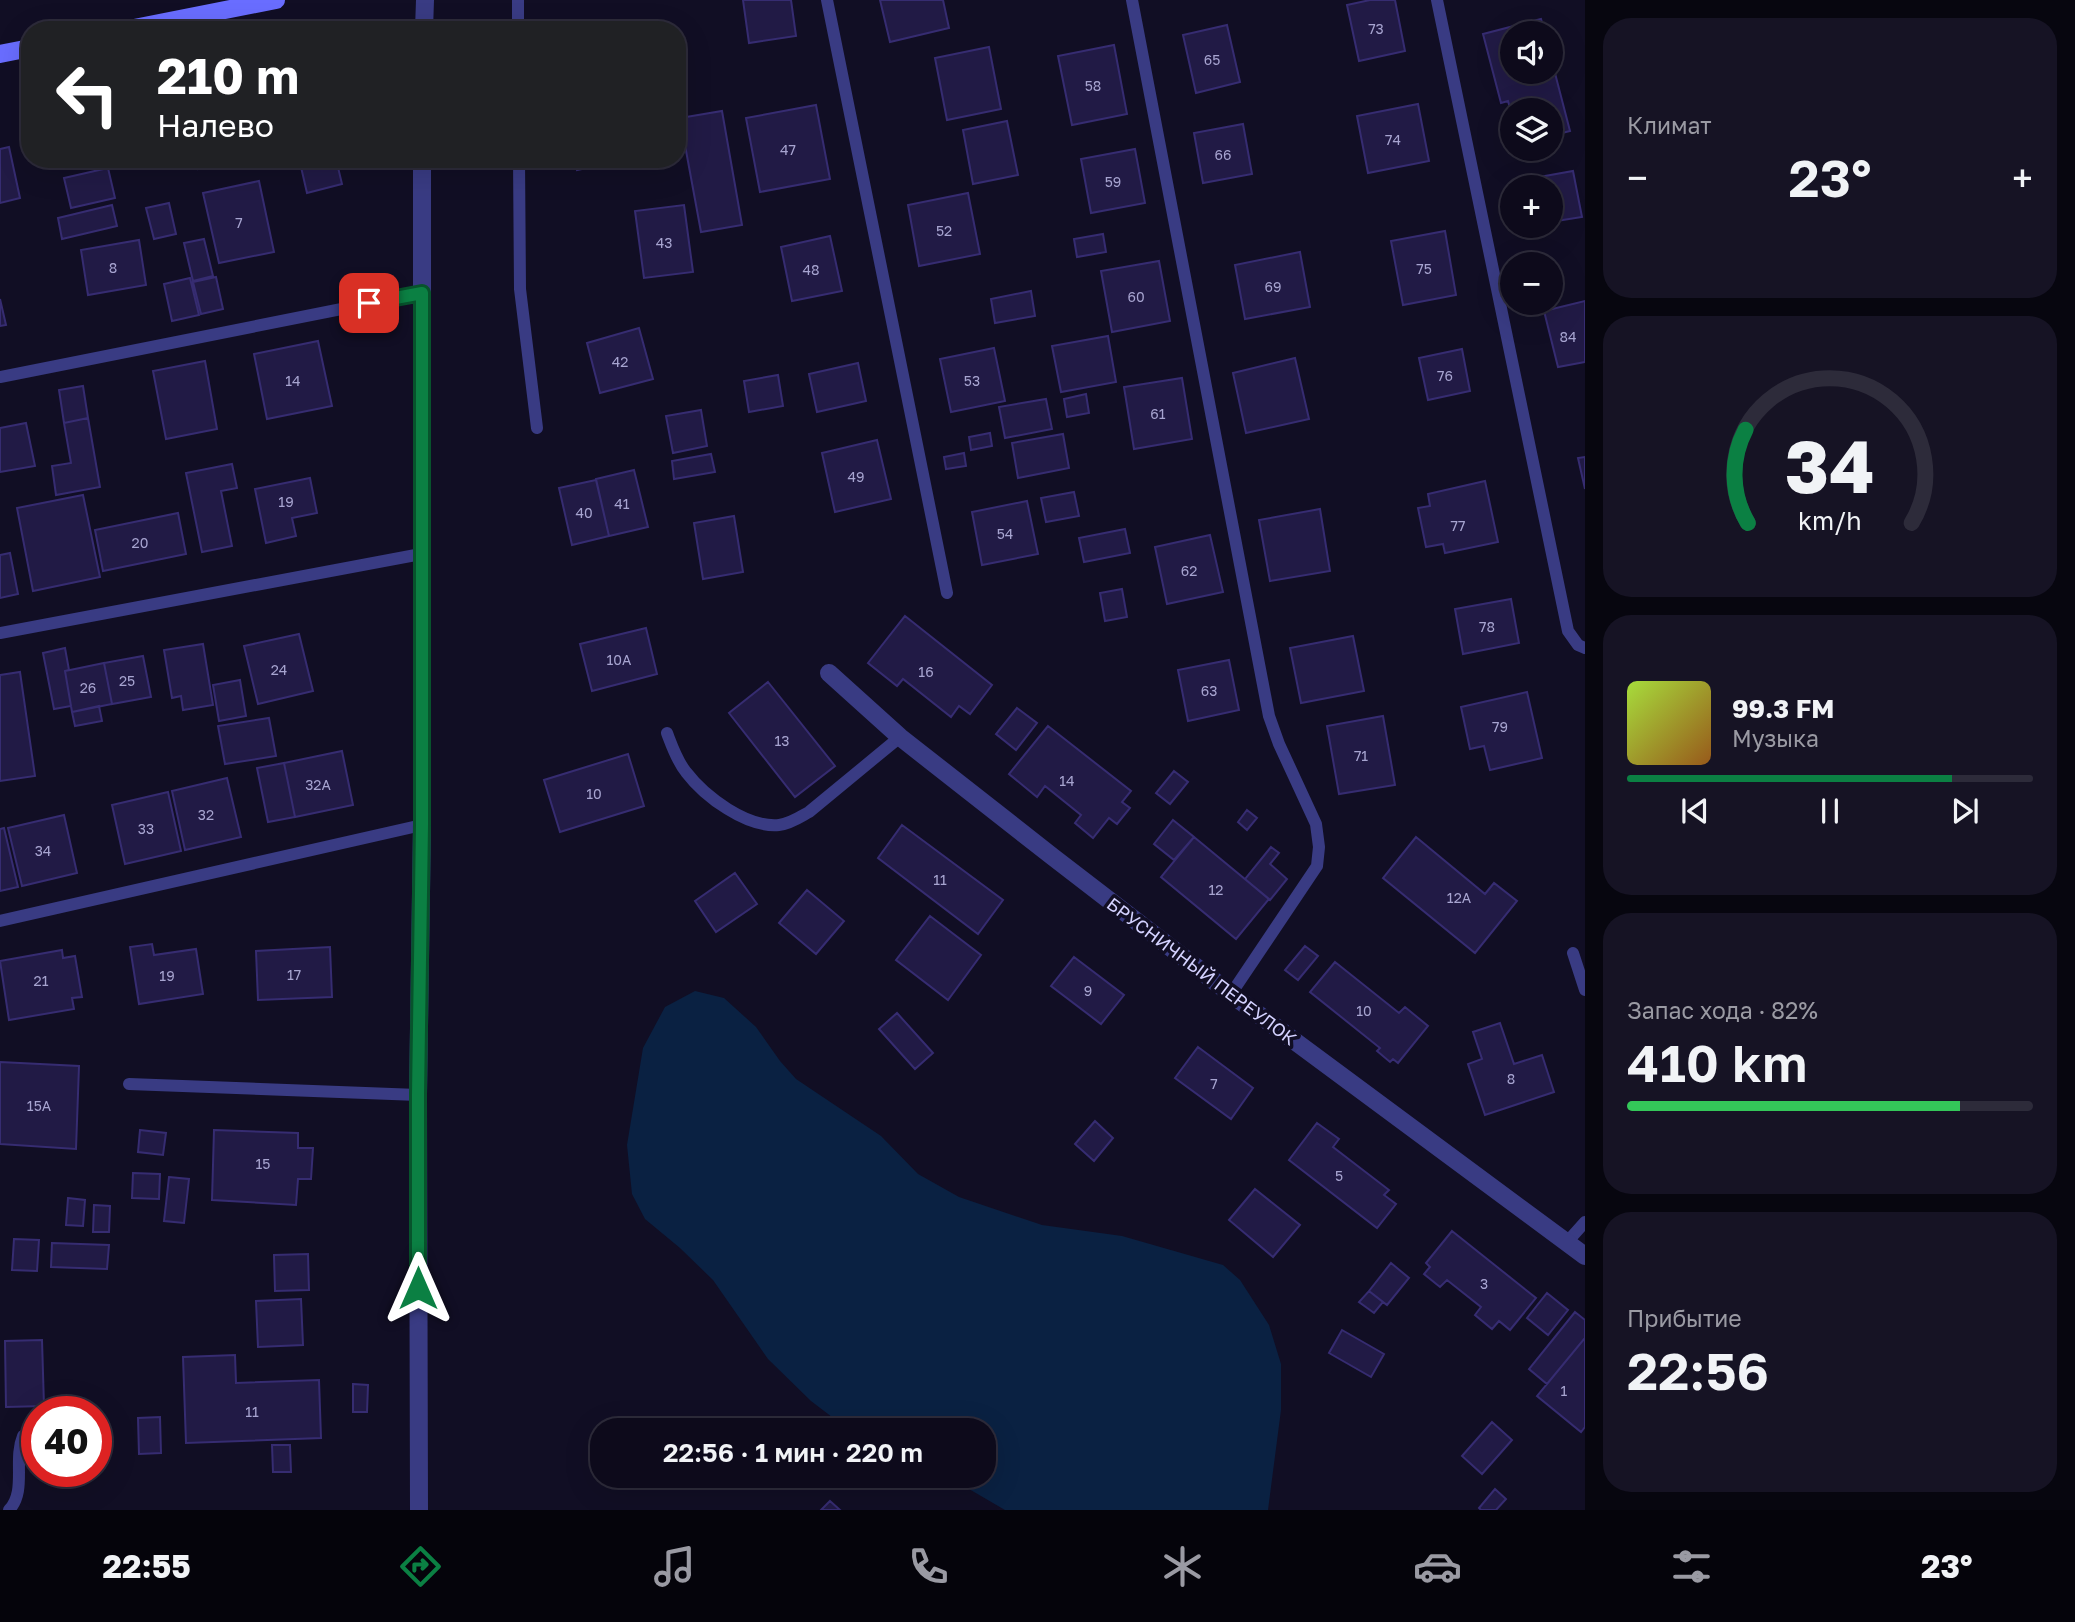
<!DOCTYPE html>
<html lang="ru">
<meta charset="utf-8">
<style>
body{margin:0;font-family:"Golos Text",sans-serif;background:#161324;color:#f1f3f6;height:100vh;display:flex;flex-direction:column;font-size:26px;white-space:nowrap}
*{box-sizing:border-box;margin:0}
p{font-size:23px;color:#9a9aa3}
.icon{flex:none;width:38px;height:38px;fill:none;stroke:currentColor;stroke-width:2;stroke-linecap:round;stroke-linejoin:round}
.map{position:relative;flex:1;overflow:hidden}
.panel{display:flex;flex-direction:column;gap:18px;padding:18px;background:#07060f;width:490px}
.panel>*{flex:none}
.guide{position:absolute;left:21px;top:21px;width:665px;height:147px;border-radius:28px;box-shadow:0 7px 28px #0002,0 0 0 2px #2d2b3a;background:#202124;color:#fff;overflow:hidden}
.tools{position:absolute;left:1500px;top:21px;display:grid;gap:14px}
.tools a{display:grid;place-items:center;width:63px;height:63px;border-radius:50%;background:#0d0a1b;box-shadow:0 7px 28px #0002,0 0 0 2px #2d2b3a;font-size:35px}
.speed{position:absolute;left:21px;top:1396px;display:flex;gap:14px;font-size:35px;font-weight:700;text-align:center}
.speed>*{display:grid;place-content:center;width:91px;height:91px;border-radius:50%;background:#0d0a1b;box-shadow:0 7px 28px #0002,0 0 0 2px #2d2b3a;line-height:1}
.speed .limit{border:10px solid #d22;background:#fff;color:#111}
.pin{position:absolute;display:grid;place-items:center;width:60px;height:60px;color:#fff;margin:-30px;border-radius:14px;box-shadow:0 4px 10px #0006}
.me{position:absolute;width:77px;margin:-38px;rotate:0deg;stroke-linejoin:round;filter:drop-shadow(0 0 5px #0008)}
.turn{display:flex;align-items:center;gap:24px;height:147px;padding:0 21px;font-size:32px}
.turn .icon{width:91px;height:91px;stroke-width:2.5}
.turn b{display:block;font-size:49px;line-height:60px}
.big{font-size:52px;font-weight:600;line-height:1.1}
.panel .card{flex:1;display:flex;flex-direction:column;justify-content:center;gap:10px;min-width:0;padding:0 24px;border-radius:28px;background:#161324}
.panel .dial{align-items:center;gap:0}
.dial svg{height:182px;overflow:visible;fill:none;stroke:#2d2b3a;stroke-width:7;stroke-linecap:round;text-anchor:middle}
.dial text{fill:#f1f3f6;stroke:none}
.song{display:flex;align-items:center;gap:21px}
.cover{width:84px;height:84px;border-radius:10px;background:linear-gradient(135deg,hsl(80 70% 55%),hsl(30 70% 35%))}
.played{height:7px;border-radius:4px;background:linear-gradient(90deg,#0b8043 80%,#2d2b3a 80%)}
.keys{display:flex;justify-content:space-around;direction:ltr}
.heat{display:flex;justify-content:space-between;align-items:center;font-size:38px;direction:ltr}
.charge{height:10px;border-radius:5px;background:linear-gradient(90deg,#34c759 82%,#2d2b3a 0)}
.trip{position:absolute;left:590px;top:1418px;width:406px;height:70px;border-radius:28px;background:#0d0a1b;box-shadow:0 7px 28px #0002,0 0 0 2px #2d2b3a;font-weight:600;line-height:70px;text-align:center}
.menu{display:flex;height:112px;justify-content:space-around;align-items:center;background:#05040b;color:#9a9aa3}
.menu .icon{width:49px;height:49px}
.menu .current{color:#0b8043}
.menu b{font-size:32px;color:#f1f3f6}
main{display:flex;flex:1;min-height:0}
.map>svg:first-child{display:block}
</style>
<main>
<div class="map">
<svg width="1585" height="1510" viewBox="0 0 1585 1510">
<rect width="100%" height="100%" fill="#110e24"/>
<path fill="#0a2142" d="M695 991 724 998 756 1027 780 1061 796 1079 881 1136 918 1174 959 1197 1042 1225 1122 1236 1223 1265 1240 1280 1269 1325 1281 1364V1410L1268 1510H1005L945 1475H984V1430H849L811 1401 768 1359 713 1280 680 1248 645 1219 632 1194 627 1145 643 1048 665 1007Z"/>
<path fill="#211a45" stroke="#362c71" stroke-width="2" d="M743 0H791L796 36 749 43Z
M880 0H943L949 28 890 42Z
M1370 0H1395L1405 51 1359 61 1347 5Z
M1541 19 1545 33H1512V72H1550V54L1570 131 1550 136V110H1512V115L1508 101 1501 103 1483 34Z
M1227 25 1240 82 1196 93 1183 35Z
M1114 45 1127 114 1072 125 1058 56Z
M989 47 1001 109 947 120 935 58Z
M1418 104 1429 161 1368 173 1357 116Z
M816 105 830 179 760 192 746 118Z
M722 111 742 225 701 232 680 118Z
M1007 121 1018 175 973 184 963 130Z
M1243 124 1252 174 1203 183 1194 133Z
M9 147 20 198 0 203V149Z
M1135 149 1145 203 1091 213 1081 159Z
M195 159H224L225 163 198 169Z
M332 159H336L342 184 307 193 301 167Z
M574 159H629L577 170Z
M108 168 115 198 71 208 64 178Z
M1573 171 1582 217 1550 222V187H1518L1517 181Z
M259 181 274 252 219 263 203 193Z
M968 193 980 254 919 266 908 205Z
M169 203 176 234 154 239 146 208Z
M112 205 117 226 62 239 58 218Z
M684 205 693 272 644 278 635 211Z
M1445 231 1456 295 1403 305 1391 241Z
M1103 234 1106 252 1077 257 1074 239Z
M830 236 842 291 792 301 781 247Z
M204 239 213 276 193 281 184 243Z
M139 240 146 285 88 295 81 250Z
M1300 252 1310 307 1245 319 1235 265Z
M1159 261 1170 321 1112 332 1101 271Z
M216 277 223 309 201 314 193 282Z
M190 278 199 315 172 321 164 284Z
M1031 291 1035 316 995 323 991 299Z
M0 299 6 325 0 326Z
M1585 301V362L1558 367 1544 311Z
M639 328 653 379 600 393 587 343Z
M1108 336 1116 382 1061 392 1052 346Z
M318 341 332 406 267 419 254 354Z
M994 348 1005 401 951 412 940 359Z
M1462 349 1470 391 1428 400 1419 358Z
M1295 358 1309 419 1246 433 1233 373Z
M205 361 217 429 166 439 153 371Z
M858 363 866 401 817 412 809 374Z
M778 375 783 406 749 412 744 381Z
M1182 378 1192 439 1134 449 1124 387Z
M83 386 88 418 64 423 59 390Z
M1086 394 1089 413 1067 417 1064 399Z
M1046 399 1052 429 1005 438 999 407Z
M701 410 707 446 673 453 666 416Z
M88 418 100 487 56 495 52 466 71 463 64 423Z
M26 423 35 466 0 472V428Z
M990 433 992 446 971 450 969 437Z
M1063 434 1069 468 1018 478 1012 443Z
M877 440 891 499 835 512 822 453Z
M964 453 966 466 946 469 944 457Z
M711 454 715 472 674 479 672 461Z
M1585 457V489L1578 458Z
M232 464 237 488 221 491 232 546 202 552 186 473Z
M634 470 648 527 609 536 596 479Z
M310 478 317 513 292 518 296 536 266 543 255 489Z
M596 480 609 536 572 545 559 488Z
M1485 481 1498 542 1445 553 1443 544 1426 547 1418 508 1430 506 1428 494Z
M1074 492 1079 516 1046 522 1041 498Z
M83 495 100 577 33 591 17 508Z
M1027 501 1038 554 982 565 972 512Z
M1320 509 1330 571 1270 581 1259 520Z
M178 513 186 554 103 571 95 530Z
M734 516 743 572 703 579 694 523Z
M1125 529 1130 553 1084 562 1079 538Z
M1210 535 1223 592 1167 604 1155 547Z
M10 553 18 594 0 598V555Z
M1122 589 1127 617 1105 621 1100 593Z
M1511 599 1519 643 1463 654 1455 609Z
M905 616 992 685 970 714 959 706 951 717 903 679 897 686 868 663Z
M646 628 657 674 592 691 580 644Z
M299 634 313 691 258 704 244 646Z
M1353 636 1364 691 1301 703 1290 648Z
M203 644 213 705 183 710 181 696 172 698 164 650Z
M65 648 69 670 65 671 71 706 54 709 43 653Z
M143 656 151 697 112 704 104 663Z
M1229 660 1239 710 1188 721 1178 670Z
M104 663 112 704 72 712 65 671Z
M20 672 35 776 0 781V675Z
M240 680 246 716 219 721 213 685Z
M768 682 835 766 795 797 729 713Z
M1527 692 1542 758 1490 770 1484 746 1470 749 1461 707Z
M99 706 102 721 75 726 72 712Z
M1017 708 1037 723 1016 750 996 734Z
M1383 716 1395 785 1339 794 1327 726Z
M269 718 276 756 225 764 218 726Z
M1048 726 1131 791 1122 802 1130 808 1117 824 1109 818 1093 838 1075 823 1081 815 1045 786 1037 797 1009 774Z
M342 751 353 805 295 817 284 763Z
M628 754 644 806 560 832 544 780Z
M284 763 295 817 268 822 257 768Z
M1174 771 1188 782 1170 804 1156 793Z
M227 778 241 837 185 850 172 791Z
M168 792 181 851 125 864 112 805Z
M1247 810 1257 818 1247 830 1238 822Z
M64 815 77 873 22 886 8 828Z
M1173 820 1194 837 1174 860 1154 844Z
M902 825 1003 900 978 934 878 858Z
M4 828 18 887 0 891V829Z
M1194 837 1269 899 1236 939 1161 877Z
M1416 837 1485 894 1494 883 1517 901 1475 953 1383 878Z
M1271 847 1279 853 1270 864 1287 879 1270 900 1245 879Z
M735 873 757 904 716 932 695 901Z
M807 890 844 921 816 954 779 923Z
M930 916 981 955 948 1000 896 960Z
M152 944 154 955 196 949 203 994 139 1004 130 947Z
M1305 946 1318 956 1298 980 1285 970Z
M330 947 332 997 258 1000 256 951Z
M62 950 63 958 75 956 82 997 72 998 74 1009 9 1020 0 961Z
M1074 957 1124 995 1101 1024 1051 986Z
M1335 962 1399 1013 1405 1007 1428 1026 1398 1063 1393 1059 1390 1062 1377 1051 1380 1048 1310 992Z
M897 1013 933 1053 915 1069 879 1029Z
M1500 1023 1514 1064 1542 1055 1554 1092 1485 1115 1468 1064 1482 1059 1473 1032Z
M1198 1047 1253 1088 1231 1119 1175 1078Z
M0 1062 79 1066 76 1149 0 1144Z
M1095 1121 1113 1138 1094 1161 1075 1144Z
M1317 1123 1339 1139 1333 1147 1389 1190 1384 1195 1396 1204 1377 1228 1289 1160Z
M140 1130 166 1133 163 1155 138 1152Z
M214 1130 298 1133V1148H313L311 1179H298L296 1205 212 1200Z
M133 1173 160 1174 159 1199 132 1198Z
M169 1177 189 1179 184 1223 164 1221Z
M1255 1189 1300 1225 1273 1257 1229 1220Z
M68 1198 85 1200 83 1226 66 1225Z
M94 1205 110 1206 109 1232H93Z
M1452 1231 1536 1298 1510 1330 1499 1321 1492 1329 1475 1315 1481 1307 1447 1280 1440 1287 1424 1274 1430 1267 1426 1263Z
M14 1239 39 1240 37 1271 12 1270Z
M52 1243 109 1245 107 1269 51 1267Z
M308 1254 309 1290 275 1291 274 1255Z
M1391 1263 1409 1278 1387 1305 1369 1291Z
M1369 1291 1383 1302 1374 1313 1359 1302Z
M1547 1293 1568 1310 1548 1335 1527 1318Z
M301 1299 303 1345 258 1347 256 1301Z
M1575 1312 1585 1320V1338L1547 1384 1529 1369Z
M1342 1330 1384 1354 1371 1377 1329 1353Z
M1585 1338V1427L1581 1432 1537 1396Z
M42 1340 44 1406 6 1407 5 1341Z
M235 1355 236 1383 319 1380 321 1438 186 1443 183 1357Z
M353 1384 368 1385 367 1412H353Z
M160 1417 161 1453 139 1454 138 1418Z
M1492 1422 1512 1440 1482 1474 1462 1456Z
M272 1445H290L291 1472H273Z
M1495 1489 1506 1499 1496 1510H1481L1479 1508Z
M830 1501 840 1510H821Z"/>
<g fill="none" stroke-linecap="round" stroke-linejoin="round">
<path stroke="#393b83" stroke-width="12" d="M518 0V30
M827 0 947 593
M1132 0 1269 716 1279 744 1316 824 1319 847 1317 866 1231 994
M1437 0 1568 631 1578 645 1585 648
M519 159 520 289 537 428
M0 377 422 293
M0 633 421 554
M667 733C672 746 677 761 686 772 705 797 747 828 779 825 790 824 800 817 809 812L900 737
M0 921 422 825
M1573 953 1585 990
M129 1084 418 1095
M1568 1241 1585 1222
M9 1510C27 1491 13 1460 23 1436L37 1431"/>
<path stroke="#393b83" stroke-width="18" d="M829 673 900 737 1053 857 1231 994 1585 1256"/>
<path stroke="#393b83" stroke-width="18" d="M424 30 425 0
M419 1510 418 1095 422 825V159"/>
<path stroke="#696dff" stroke-width="18" d="M124 30 276 0
M0 54 30 48"/>
</g>
<g fill="none" stroke-linecap="round" stroke-linejoin="round">
<g stroke="#07532c" stroke-width="18">
<path id="route" d="M369 303 422 293V825L418 1095V1288"/>
</g>
<use href="#route" stroke="#0b8043" stroke-width="12"/>
</g>
<g text-anchor="middle" dominant-baseline="central" stroke-width="7" stroke-linejoin="round" paint-order="stroke">
<g font-size="14" fill="#a7a4d0">
<text x="1376" y="28">73</text>
<text x="1212" y="59">65</text>
<text x="1093" y="85">58</text>
<text x="1393" y="139">74</text>
<text x="788" y="149">47</text>
<text x="1223" y="154">66</text>
<text x="1113" y="181">59</text>
<text x="239" y="222">7</text>
<text x="944" y="230">52</text>
<text x="664" y="242">43</text>
<text x="113" y="267">8</text>
<text x="1424" y="268">75</text>
<text x="811" y="269">48</text>
<text x="1273" y="286">69</text>
<text x="1136" y="296">60</text>
<text x="1568" y="336">84</text>
<text x="620" y="361">42</text>
<text x="1445" y="375">76</text>
<text x="293" y="380">14</text>
<text x="972" y="380">53</text>
<text x="1158" y="413">61</text>
<text x="856" y="476">49</text>
<text x="286" y="501">19</text>
<text x="622" y="503">41</text>
<text x="584" y="512">40</text>
<text x="1458" y="525">77</text>
<text x="1005" y="533">54</text>
<text x="140" y="542">20</text>
<text x="1189" y="570">62</text>
<text x="1487" y="626">78</text>
<text x="619" y="659">10А</text>
<text x="279" y="669">24</text>
<text x="926" y="671">16</text>
<text x="127" y="680">25</text>
<text x="88" y="687">26</text>
<text x="1209" y="690">63</text>
<text x="1500" y="726">79</text>
<text x="782" y="740">13</text>
<text x="1361" y="755">71</text>
<text x="1067" y="780">14</text>
<text x="318" y="784">32А</text>
<text x="594" y="793">10</text>
<text x="206" y="814">32</text>
<text x="146" y="828">33</text>
<text x="43" y="850">34</text>
<text x="940" y="879">11</text>
<text x="1216" y="889">12</text>
<text x="1459" y="897">12А</text>
<text x="294" y="974">17</text>
<text x="167" y="975">19</text>
<text x="41" y="980">21</text>
<text x="1088" y="990">9</text>
<text x="1364" y="1010">10</text>
<text x="1511" y="1078">8</text>
<text x="1214" y="1083">7</text>
<text x="39" y="1105">15А</text>
<text x="263" y="1163">15</text>
<text x="1339" y="1175">5</text>
<text x="1484" y="1283">3</text>
<text x="1564" y="1390">1</text>
<text x="252" y="1411">11</text>
</g>
<g font-size="18" fill="#d4d2ff" stroke="#110e24">
<text transform="translate(1202 971) rotate(37)">БРУСНИЧНЫЙ ПЕРЕУЛОК</text>
</g>
</g>
</svg>
<div class="tools">
<a><svg class="icon" aria-label="sound" viewBox="0 0 24 24"><path d="M4 9h4l5-4v14l-5-4H4zM17 9q2 3 0 6"/></svg></a>
<a><svg class="icon" aria-label="layers" viewBox="0 0 24 24"><path d="M12 4l9 5-9 5-9-5zM3 14l9 5 9-5"/></svg></a>
<a>+</a>
<a>−</a>
</div>
<div class="speed"><div class="limit">40</div></div>
<div class="pin" style="left:369px;top:303px;background:#d93025"><svg class="icon" aria-label="arrive" viewBox="0 0 24 24"><path d="M6 21V4h12l-3 4 3 4H6"/></svg></div>
<svg class="me" style="left:418px;top:1288px" viewBox="-20 -20 40 40"><path d="M0-17L14 15 0 8-14 15z" fill="#0b8043" stroke="#fff" stroke-width="4"/></svg>
<div class="trip">22:56 · 1 мин · 220 m</div>
<div class="guide">
<div class="turn"><svg class="icon" aria-label="left" viewBox="0 0 24 24"><path d="M17 20v-9H6M10 6l-5 5 5 5"/></svg><div><b>210 m</b>Налево</div></div>
</div>
</div>
<section class="panel">
<div class="card"><p>Климат</p>
<div class="heat"><a>−</a><b class="big">23°</b><a>+</a></div>
</div>
<div class="card dial"><svg viewBox="0 0 100 80">
<path d="M14 69A42 42 0 1 1 86 69"/>
<path d="M14 69A42 42 0 0 1 13 28" stroke="#0b8043"/>
<text x="50" y="56" font-size="32" font-weight="700">34</text>
<text x="50" y="72" font-size="11">km/h</text>
</svg></div>
<div class="card">
<div class="song"><i class="cover"></i><div><b>99.3 FM</b><p>Музыка</p></div></div>
<div class="played"></div>
<div class="keys"><svg class="icon" aria-label="previous" viewBox="0 0 24 24"><path d="M18 5L8 12l10 7zM5 5v14"/></svg><svg class="icon" aria-label="pause" viewBox="0 0 24 24"><path d="M8 5v14M16 5v14"/></svg><svg class="icon" aria-label="next" viewBox="0 0 24 24"><path d="M6 5l10 7-10 7zM19 5v14"/></svg></div>
</div>
<div class="card"><p>Запас хода · 82%</p><b class="big">410 km</b><div class="charge"></div></div>
<div class="card"><p>Прибытие</p><b class="big">22:56</b></div>
</section>
</main>
<nav class="menu">
<b>22:55</b>
<svg class="icon current" aria-label="directions" viewBox="0 0 24 24"><path d="M12 3l9 9-9 9-9-9zM9 14v-3h6M13 9l2 2-2 2"/></svg>
<svg class="icon" aria-label="music" viewBox="0 0 24 24"><path d="M9 18V5l10-2v13"/><circle cx="6" cy="18" r="3"/><circle cx="16" cy="16" r="3"/></svg>
<svg class="icon" aria-label="phone" viewBox="0 0 24 24"><path d="M5 4h4l2 5-3 2q2 4 5 5l2-3 5 2v4C11 20 4 13 5 4z"/></svg>
<svg class="icon" aria-label="climate" viewBox="0 0 24 24"><path d="M12 3v18M4 7l16 10M4 17L20 7"/></svg>
<svg class="icon" aria-label="car" viewBox="0 0 24 24"><path d="M5 17H2v-5l4-1 3-4h7l3 4 3 1v5h-3M9 17h6M6 11h13"/><circle cx="7" cy="17" r="2"/><circle cx="17" cy="17" r="2"/></svg>
<svg class="icon" aria-label="filters" viewBox="0 0 24 24"><path d="M4 7h16M4 17h16"/><circle cx="9" cy="7" r="2"/><circle cx="15" cy="17" r="2"/></svg>
<b>23°</b>
</nav>
